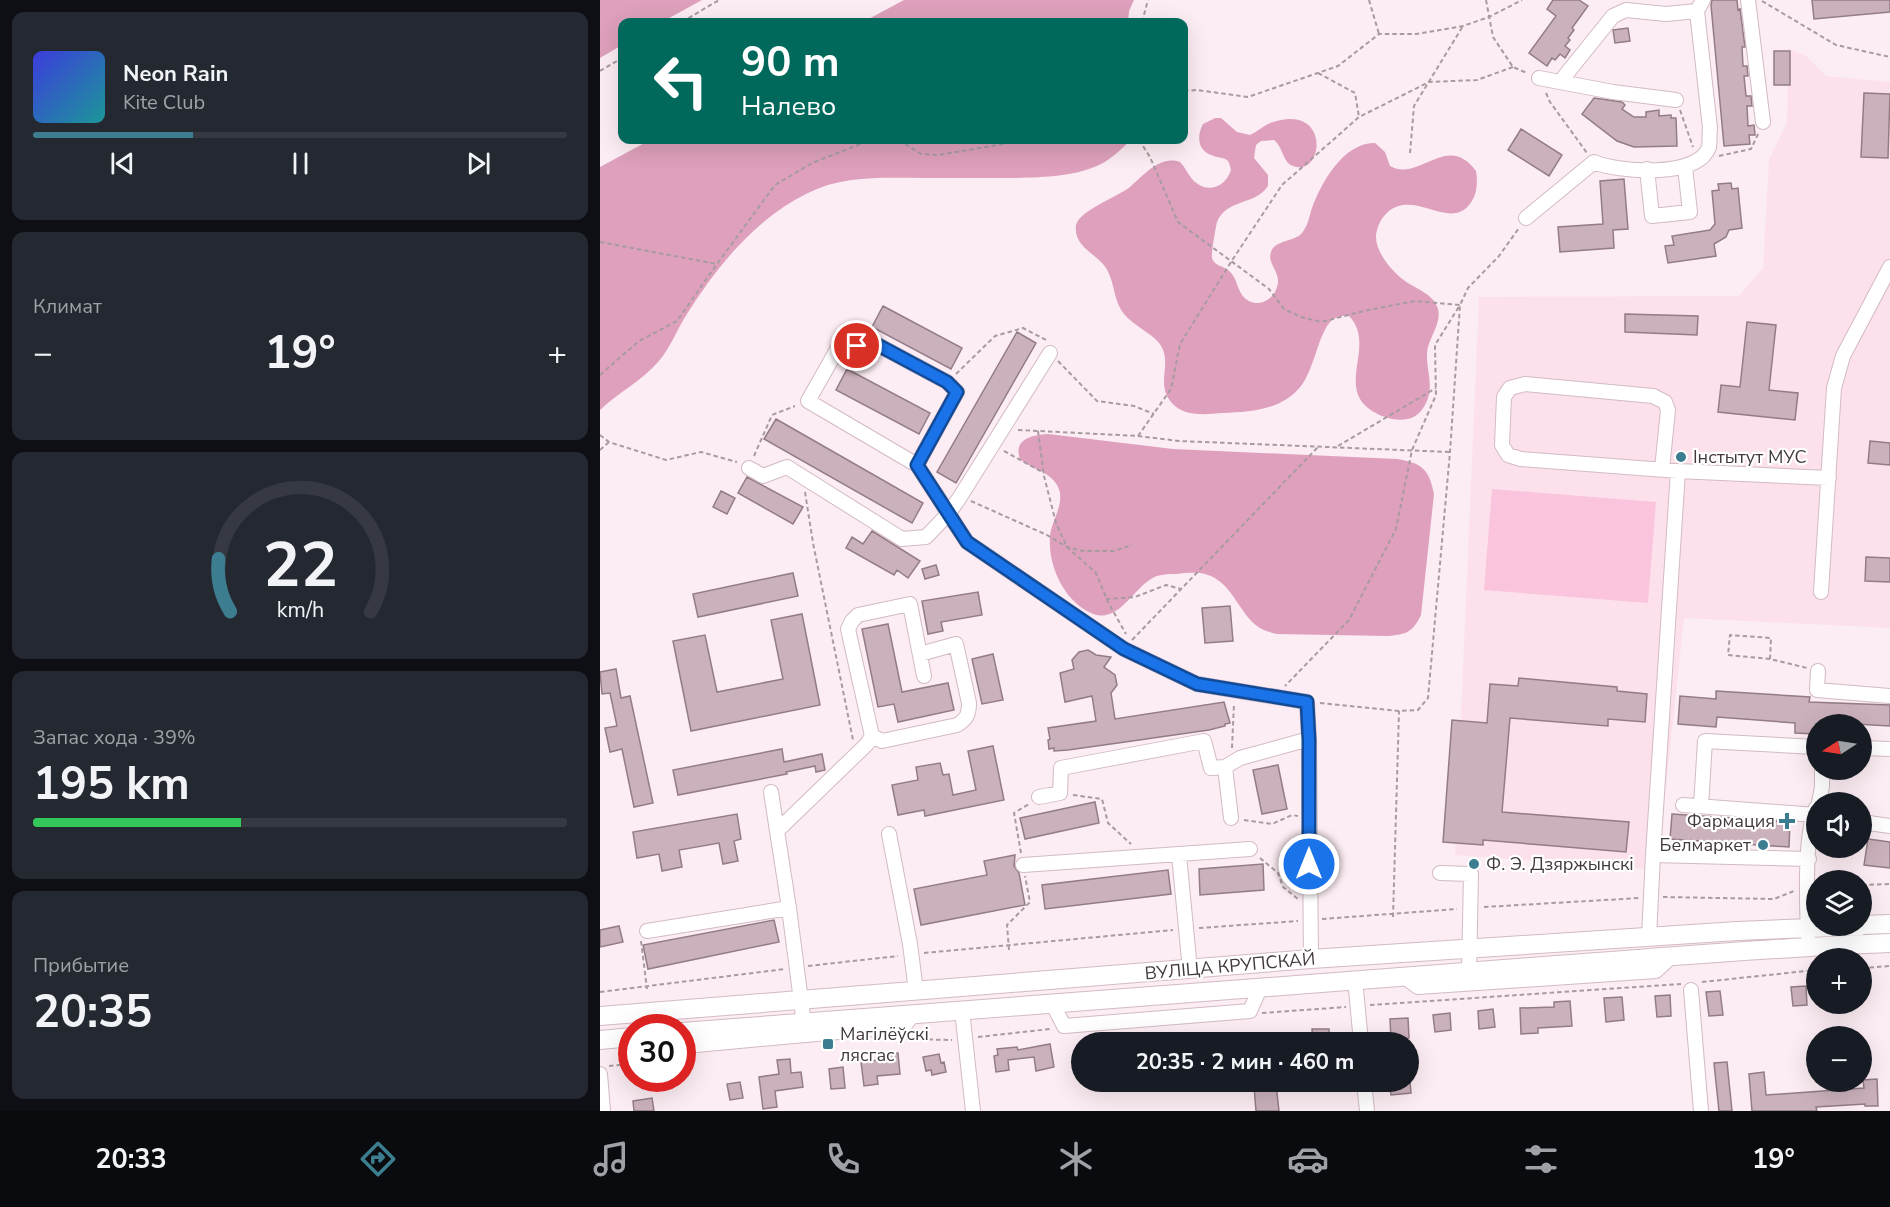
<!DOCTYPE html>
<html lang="ru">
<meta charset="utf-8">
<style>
body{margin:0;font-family:"Nunito Sans",sans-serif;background:#242831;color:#f1f3f6;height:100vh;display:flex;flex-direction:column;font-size:22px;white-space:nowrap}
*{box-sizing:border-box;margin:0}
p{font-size:20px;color:#9ea1a6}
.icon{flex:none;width:33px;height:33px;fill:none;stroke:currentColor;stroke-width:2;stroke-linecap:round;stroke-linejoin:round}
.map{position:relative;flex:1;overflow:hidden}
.panel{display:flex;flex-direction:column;gap:12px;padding:12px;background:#0d0f14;width:600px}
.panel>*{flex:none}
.guide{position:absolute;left:18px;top:18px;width:570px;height:126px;border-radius:12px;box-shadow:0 6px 24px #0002;background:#00695c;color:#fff;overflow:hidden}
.needle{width:39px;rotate:258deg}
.buttons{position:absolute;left:1206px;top:714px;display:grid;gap:12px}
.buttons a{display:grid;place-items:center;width:66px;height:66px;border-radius:50%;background:#171b24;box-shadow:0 6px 24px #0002;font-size:30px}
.speed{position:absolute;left:18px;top:1014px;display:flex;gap:12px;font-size:30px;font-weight:700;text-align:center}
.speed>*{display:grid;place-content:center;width:78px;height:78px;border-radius:50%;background:#171b24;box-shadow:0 6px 24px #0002;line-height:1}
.speed .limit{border:9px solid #d22;background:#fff;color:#111}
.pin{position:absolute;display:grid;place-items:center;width:51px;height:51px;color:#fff;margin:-26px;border:3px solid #fff;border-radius:50%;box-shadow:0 2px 6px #0007}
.me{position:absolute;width:66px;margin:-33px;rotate:0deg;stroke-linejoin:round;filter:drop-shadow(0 0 4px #0008)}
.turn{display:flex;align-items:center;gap:21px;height:126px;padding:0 24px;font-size:27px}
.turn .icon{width:78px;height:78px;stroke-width:2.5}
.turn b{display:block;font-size:42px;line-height:51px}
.big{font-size:45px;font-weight:700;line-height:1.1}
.panel .widget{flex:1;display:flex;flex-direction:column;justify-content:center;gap:9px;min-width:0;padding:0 21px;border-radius:12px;background:#242831}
.panel .dial{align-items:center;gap:0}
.dial svg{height:156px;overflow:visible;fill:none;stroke:#363941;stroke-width:7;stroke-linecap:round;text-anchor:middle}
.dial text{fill:#f1f3f6;stroke:none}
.song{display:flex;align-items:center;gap:18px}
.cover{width:72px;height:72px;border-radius:9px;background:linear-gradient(135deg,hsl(240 70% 55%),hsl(180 70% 35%))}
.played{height:6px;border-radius:3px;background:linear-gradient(90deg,#3c7e90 30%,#363941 30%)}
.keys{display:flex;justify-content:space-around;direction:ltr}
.heat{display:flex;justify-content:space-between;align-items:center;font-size:33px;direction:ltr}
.charge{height:9px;border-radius:4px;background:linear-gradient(90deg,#34c759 39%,#363941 0)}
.trip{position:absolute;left:471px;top:1032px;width:348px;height:60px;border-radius:30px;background:#171b24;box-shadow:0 6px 24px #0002;font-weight:700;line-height:60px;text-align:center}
.dock{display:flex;height:96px;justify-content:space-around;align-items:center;background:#090b0e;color:#9ea1a6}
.dock .icon{width:42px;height:42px}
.dock .selected{color:#3c7e90}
.dock b{font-size:27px;color:#f1f3f6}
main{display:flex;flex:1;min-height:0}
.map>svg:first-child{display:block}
</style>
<main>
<section class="panel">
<div class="widget">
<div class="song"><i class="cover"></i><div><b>Neon Rain</b><p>Kite Club</p></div></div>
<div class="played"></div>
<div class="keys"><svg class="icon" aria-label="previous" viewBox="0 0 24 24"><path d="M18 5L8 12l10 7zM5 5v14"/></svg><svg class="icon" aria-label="pause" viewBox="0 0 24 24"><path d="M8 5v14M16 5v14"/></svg><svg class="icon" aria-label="next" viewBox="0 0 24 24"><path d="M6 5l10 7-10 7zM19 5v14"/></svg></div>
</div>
<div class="widget"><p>Климат</p>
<div class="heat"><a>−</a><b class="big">19°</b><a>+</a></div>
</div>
<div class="widget dial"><svg viewBox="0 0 100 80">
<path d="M14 69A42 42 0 1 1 86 69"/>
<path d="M14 69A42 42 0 0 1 8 42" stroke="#3c7e90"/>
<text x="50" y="56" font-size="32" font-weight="700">22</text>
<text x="50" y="72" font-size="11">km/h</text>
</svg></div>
<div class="widget"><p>Запас хода · 39%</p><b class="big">195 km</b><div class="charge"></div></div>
<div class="widget"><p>Прибытие</p><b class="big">20:35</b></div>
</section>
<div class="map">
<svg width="1290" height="1111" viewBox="0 0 1290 1111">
<rect width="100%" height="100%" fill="#fcecf3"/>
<path fill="#fce1ec" d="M1188 48 1206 56 1226 76 1290 82V628L1084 618 1057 870 855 855 879 297 1139 296 1163 268 1169 160 1187 122Z"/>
<path fill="#f9c4dc" d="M892 489 1056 502 1048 603 884 590Z"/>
<path fill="#dea0bc" d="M0 0H102L62 22H22V45L0 58Z
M304 0H534L529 11 528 22H263Z
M615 118H621L637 132 650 135C657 132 663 126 670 123 732 101 724 178 693 166 683 163 683 147 674 140L661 141 656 145 654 158 668 175V186C656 205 626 199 617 222 616 225 611 255 612 258 614 266 624 266 629 271 639 279 636 294 649 301 663 308 677 296 678 282 679 271 667 263 671 252 675 240 693 242 701 234 708 226 709 217 712 208 721 183 744 142 775 143L785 152 790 166C819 183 847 131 876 171 878 183 877 196 869 205 848 231 811 186 785 215 780 220 777 228 776 235 775 253 794 274 808 283 819 290 834 295 838 309 842 324 828 338 827 353 826 368 833 383 828 398 825 408 817 418 807 419 797 421 784 418 776 413 732 390 778 346 749 316 743 315 737 316 732 320 718 333 715 368 701 386 682 410 651 412 623 413 607 414 588 417 575 406 552 386 575 363 559 343 550 332 534 326 524 314 513 300 515 282 506 268 496 253 473 247 476 225 479 211 517 197 530 187 544 175 560 155 580 162 586 168 589 177 595 182 609 194 626 186 631 170 630 167 630 164 628 161 624 157 618 158 614 156 598 152 596 137 603 124Z
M50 140H531C523 147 514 157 503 163 476 177 445 177 415 178 384 178 354 178 324 178 284 178 244 175 208 193 155 219 118 265 87 314 77 329 71 347 59 361 42 381 19 392 0 410V167Z
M448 434 573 449 797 459C822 463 829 469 834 494L821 615C812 633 807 634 788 636L677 634C673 633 668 632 664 630 639 619 635 582 605 574 597 572 585 573 577 574 569 574 558 574 551 579 530 592 516 628 487 611 463 598 448 565 450 537 451 520 467 502 457 485 449 471 431 469 420 459 413 439 432 435 448 434Z"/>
<path fill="#cbb1bc" stroke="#937c86" stroke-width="1.5" d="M953 0H979L988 6 972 28 974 30 968 38 970 40 965 46 970 50 965 58 960 54 955 60 952 58 947 66 929 53 956 16 947 9Z
M1112 0H1137L1138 10 1140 9 1145 47H1142L1143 66H1147L1148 76H1144L1146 96H1151L1152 106H1147L1148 126 1154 125 1155 135H1149L1150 144 1124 146 1111 5Z
M1212 0H1290V12L1214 19Z
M1028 28 1030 41 1015 43 1013 30Z
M1174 51H1190V85H1174Z
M1264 93 1290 94 1288 158 1261 157Z
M994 98 1022 102 1025 105 1022 109 1034 117H1046V112L1059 110V116L1071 115V118H1076L1077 146 1034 147 1017 141 982 114Z
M921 129 962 155 949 176 908 150Z
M1024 179 1028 229 1013 230 1014 248 960 252 958 227 1003 224 1000 181Z
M1131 183 1132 189 1138 188 1142 228 1129 230 1126 237 1114 244 1116 256 1068 263 1065 246 1074 245 1072 236 1110 230 1115 224 1112 191 1119 190 1118 184Z
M283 306 362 348 351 369 272 327Z
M1025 314 1098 316 1097 335 1025 332Z
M1147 322 1176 325 1169 390 1198 393 1195 420 1118 412 1121 385 1140 387Z
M417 332 436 343 356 483 337 472Z
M247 369 330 413 319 434 236 390Z
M176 419 323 503 312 523 164 439Z
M1270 441 1290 443V465L1268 463Z
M147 477 203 507 193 524 138 493Z
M121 491 135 498 127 514 113 507Z
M272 531 320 561 308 578 297 570 294 575 246 548 252 537 263 544Z
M1266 557 1290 558V582L1265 581Z
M336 565 339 575 325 579 322 569Z
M193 573 198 596 98 617 93 594Z
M378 592 382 615 341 622 343 631 328 634 322 601Z
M630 606 633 641 605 643 602 608Z
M202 614 220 705 91 731 73 641 105 635 117 692 183 679 171 620Z
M288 624 302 692 348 683 354 710 298 722 294 704 278 707 262 629Z
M488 650 496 655 511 657 504 667 515 675 517 685 511 693 515 719 624 702 630 723 625 724V726L609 730 518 743 468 750 454 751V748L449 749 448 740 450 739 448 728 496 721 492 696 465 702 460 673 474 669 472 660 479 652Z
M393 654 403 700 382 704 372 659Z
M16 669 21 698 30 696 53 803 34 807 22 749 10 752 5 728 17 726 10 693 2 694 0 672Z
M919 678 1017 687V691L1047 694 1045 722 1008 719V726L910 718 902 812 1029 822 1026 852 883 840V845L843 842 852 720 887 723 890 684 918 686Z
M1116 691 1210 697 1209 702 1290 705V726L1237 723V724H1216V734L1195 733V723L1117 717 1116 727 1078 724 1080 696 1116 699Z
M393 746 404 800 325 816 324 810 298 815 292 785 318 780 316 767 340 763 343 775 349 774 353 795 376 790 368 751Z
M182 749 184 762 222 754 225 770 216 772 215 766 186 772 187 774 78 795 73 770Z
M678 765 687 809 662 814 653 770Z
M495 802 499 823 425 839 420 818Z
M137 814 141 839 134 841 138 861 123 864 119 843 79 850 82 867 62 871 59 854 37 858 33 832Z
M1072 814 1190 822 1189 847 1070 839Z
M1268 839 1290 842V868L1264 865Z
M415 855 414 866 419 873 425 905 321 925 314 889 387 875 384 861Z
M663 864 664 890 600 895 599 869Z
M568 870 571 894 445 909 442 885Z
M174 920 179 942 48 969 43 945Z
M19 926 23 942 0 947V930Z
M1206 986 1207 1005 1193 1006 1191 987Z
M1120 991 1123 1015 1109 1016 1106 992Z
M1070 995 1071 1016 1057 1017 1055 996Z
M1022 997 1024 1020 1006 1022 1004 998Z
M970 1001 972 1026 938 1028V1033L921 1034 920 1008 954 1007V1002Z
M893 1009 895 1027 879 1029 878 1011Z
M850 1013 851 1030 835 1032 833 1015Z
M808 1018 809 1038 791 1040 790 1019Z
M712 1029H729V1042H713Z
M450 1044 454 1067 436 1071 434 1057 408 1060 409 1070 396 1072 394 1056 398 1055 397 1049 417 1047 418 1050Z
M298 1053 300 1074 277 1076 278 1084 264 1086 261 1062 287 1059 286 1054Z
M339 1054 341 1063 344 1062 346 1072 332 1075 331 1070 326 1071 323 1057Z
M190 1059 191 1073 201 1072 203 1087 175 1091 177 1107 163 1109 159 1077 179 1074 177 1060Z
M1127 1062 1132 1111H1119L1114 1063Z
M243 1067 245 1088 231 1089 229 1069Z
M1164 1072 1166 1095 1264 1088 1263 1080 1277 1079 1278 1106H1265V1104L1216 1107 1217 1111H1152L1149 1074Z
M140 1082 143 1098 130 1100 127 1084Z
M789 1082H810L811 1093 791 1095Z
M676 1084 679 1111H656L654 1086Z
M52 1098 54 1111H34L33 1101Z"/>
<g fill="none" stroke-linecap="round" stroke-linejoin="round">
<g stroke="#d3bac4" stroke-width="16">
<path id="minor" d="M1148 0 1163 122
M939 78 960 82
M1076 100 1013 92 960 82 1013 16 1026 10 1066 14 1097 11
M1047 169 1052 216 1090 212 1085 167
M926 218 994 162C1017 172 1098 179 1109 147 1110 142 1109 134 1110 128L1097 11 1103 0
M317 465 208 401 238 348 276 344 347 382 357 392 317 465 367 542 524 649 597 684 707 702 709 739 711 959
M149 468 163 476 187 467 302 539 326 537 349 513 360 497 450 353
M1062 469 1068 410 1065 402 1053 396 925 384 910 388 904 397 902 445 908 455 921 459 1078 471 1229 478
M1221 592 1234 388 1243 356 1290 267
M1218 671 1217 690 1290 696
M272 736 282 741 357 725C367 719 369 714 369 703L356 644 320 654
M1262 748 1290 749
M171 792 177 831
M439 797 460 793 461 768 604 741 611 768 625 767
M1219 802 1222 787V770
M1083 805 1216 815
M1101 806 1105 741 1216 747
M631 818 625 767 640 758 709 739
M1262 822 1290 826
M289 834 310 944 316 991
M579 855 590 970
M1053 855 1209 859
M423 865 650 849
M840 873 871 874 869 971
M47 931 189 908
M1049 937 1053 855 1078 471
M1208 937C1207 904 1204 836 1216 808
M803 976 818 987 1056 971 1071 957
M755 979 761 1042
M1091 990 1101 1111
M452 1003 464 1026 650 1011 661 986
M362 1010 373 1111
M204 1024 189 908 177 831 267 744 272 736 248 629 252 621 258 615 310 604 324 676
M84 1032 96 1045 304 1026 314 1014
M0 1074 3 1111
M764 1082 767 1111"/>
</g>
<g stroke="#d3bac4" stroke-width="20">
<path id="major" d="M1262 925 1290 924
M0 1016 711 959 1137 931 1261 926
M82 1032C374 1012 665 985 956 965 1067 957 1179 947 1290 943
M0 1040 32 1037"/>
</g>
<path stroke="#a89ba0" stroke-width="2" stroke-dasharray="4.5 3" stroke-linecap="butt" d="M769 0 779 34
M886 0 893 37 913 67 927 73
M1162 1 1236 45 1290 57
M82 22 119 0
M542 22 548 0
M0 71 22 58
M718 73 755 93 759 117
M584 91 597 90 648 97 738 66 779 34H816L863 26 889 17 922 0
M946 93 950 102 987 153
M1080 110 1093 147
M299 140 321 154 339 155 426 140
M539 140 550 157 578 222 669 289 684 309 701 317 721 322 768 310 815 301 860 305 835 345 836 395 812 450 796 529 749 620 685 686
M810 153 814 106 863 26
M1119 156 1151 149 1159 132
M0 242 117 264 175 185 212 163 271 140
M458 361 497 401 534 406 554 414
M356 374 395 336 423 328 448 341
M0 375 39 341 77 321 117 264
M418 430 538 436 579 441 850 452
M438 431 444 476 456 523 467 547 496 573 508 602 526 634
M0 435 9 442 66 460 101 452 137 462
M538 436 571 389 580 344 631 262 682 185 759 117 829 82 877 80 913 67
M738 446 836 388
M0 450 9 442
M404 451 444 473
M154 456 172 415 195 406
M205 492 213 543 253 740
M371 501 447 535 467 547 483 551H514L532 545
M506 599 535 597 566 585 581 589
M532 640 719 446
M1170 659 1128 655 1130 635 1171 638 1170 659 1207 668
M720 703 799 711 818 710 828 698 850 452 860 305 868 288 899 256 919 228
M632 748 634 703
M473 795 502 799 508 823 531 844
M644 820 672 824 692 815 698 816
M421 853 414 813 429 804
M660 858 678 873 683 887 698 899
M1262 885 1290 884
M1063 897 1174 899 1194 891
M884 907 1040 898
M793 917 799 711
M722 919 857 909
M599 928 698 921
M41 941 47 989
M409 950 407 925 430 902 425 876
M324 953 573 930
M208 966 298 956
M1262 968 1290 966
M1102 982 1216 970
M0 992 185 969
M770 1005 1081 984
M662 1013 746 1007
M378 1037 450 1029
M306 1039 352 1040
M82 1059 92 1058
M9 1066 32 1064"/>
<use href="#minor" stroke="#fff" stroke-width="14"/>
<use href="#major" stroke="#fff" stroke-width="18"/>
</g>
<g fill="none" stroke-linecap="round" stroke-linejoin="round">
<g stroke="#114b97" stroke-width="15">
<path id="route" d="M257 346 276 344 347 382 357 392 317 465 367 542 524 649 597 684 707 702 709 740V864"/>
</g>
<use href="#route" stroke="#1a73e8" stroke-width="10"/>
</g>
<g fill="#3c7e90" stroke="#fff" stroke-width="2">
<circle cx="1081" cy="457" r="6"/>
<path d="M1184 812h6v6h6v6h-6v6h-6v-6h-6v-6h6z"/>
<circle cx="1163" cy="845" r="6"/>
<circle cx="874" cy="864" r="6"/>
<rect x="222" y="1038" width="12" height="12" rx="3"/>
</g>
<g text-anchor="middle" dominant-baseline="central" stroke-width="4.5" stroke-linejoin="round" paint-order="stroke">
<g font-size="18" fill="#443a3e" stroke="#fff" text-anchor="start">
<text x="1093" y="457">Інстытут МУС</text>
<text x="1175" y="821" text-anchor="end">Фармация</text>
<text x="1151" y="845" text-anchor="end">Белмаркет</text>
<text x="886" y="864">Ф. Э. Дзяржынскі</text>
<text x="240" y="1034">Магілёўскі<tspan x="240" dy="21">лясгас</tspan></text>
</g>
<g font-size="18" fill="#443a3e" stroke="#fff">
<text transform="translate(630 966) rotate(-5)">ВУЛІЦА КРУПСКАЙ</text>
</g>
</g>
</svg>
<div class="buttons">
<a><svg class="needle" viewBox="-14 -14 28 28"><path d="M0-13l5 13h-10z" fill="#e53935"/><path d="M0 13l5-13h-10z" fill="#9ea1a6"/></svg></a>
<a><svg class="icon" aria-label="sound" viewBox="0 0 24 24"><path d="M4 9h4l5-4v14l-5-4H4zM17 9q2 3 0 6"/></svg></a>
<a><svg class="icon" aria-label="layers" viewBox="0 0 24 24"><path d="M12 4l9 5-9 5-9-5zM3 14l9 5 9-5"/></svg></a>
<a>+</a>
<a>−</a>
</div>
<div class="speed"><div class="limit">30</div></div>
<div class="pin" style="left:257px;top:346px;background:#d93025"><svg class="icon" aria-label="arrive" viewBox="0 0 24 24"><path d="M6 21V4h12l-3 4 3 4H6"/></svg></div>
<svg class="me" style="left:709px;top:864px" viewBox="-20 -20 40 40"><circle r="17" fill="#1a73e8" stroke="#fff" stroke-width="3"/><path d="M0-11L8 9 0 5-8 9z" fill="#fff"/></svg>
<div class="trip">20:35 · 2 мин · 460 m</div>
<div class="guide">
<div class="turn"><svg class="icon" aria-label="left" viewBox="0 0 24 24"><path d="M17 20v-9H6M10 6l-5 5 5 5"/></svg><div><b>90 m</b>Налево</div></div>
</div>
</div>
</main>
<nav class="dock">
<b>20:33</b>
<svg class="icon selected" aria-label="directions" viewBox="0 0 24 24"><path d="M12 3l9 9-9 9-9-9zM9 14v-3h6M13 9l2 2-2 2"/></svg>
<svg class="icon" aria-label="music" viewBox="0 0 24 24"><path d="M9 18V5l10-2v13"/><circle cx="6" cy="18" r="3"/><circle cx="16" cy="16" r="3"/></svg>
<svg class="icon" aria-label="phone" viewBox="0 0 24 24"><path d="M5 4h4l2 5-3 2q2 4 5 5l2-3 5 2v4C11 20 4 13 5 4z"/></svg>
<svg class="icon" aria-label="climate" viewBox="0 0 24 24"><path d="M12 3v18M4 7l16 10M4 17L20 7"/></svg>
<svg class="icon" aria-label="car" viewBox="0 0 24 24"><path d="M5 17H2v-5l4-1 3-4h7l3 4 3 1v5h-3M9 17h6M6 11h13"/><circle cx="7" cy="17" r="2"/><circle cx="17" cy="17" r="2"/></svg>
<svg class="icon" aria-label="filters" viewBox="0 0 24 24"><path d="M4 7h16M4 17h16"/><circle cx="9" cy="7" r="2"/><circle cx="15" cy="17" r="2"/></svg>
<b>19°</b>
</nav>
